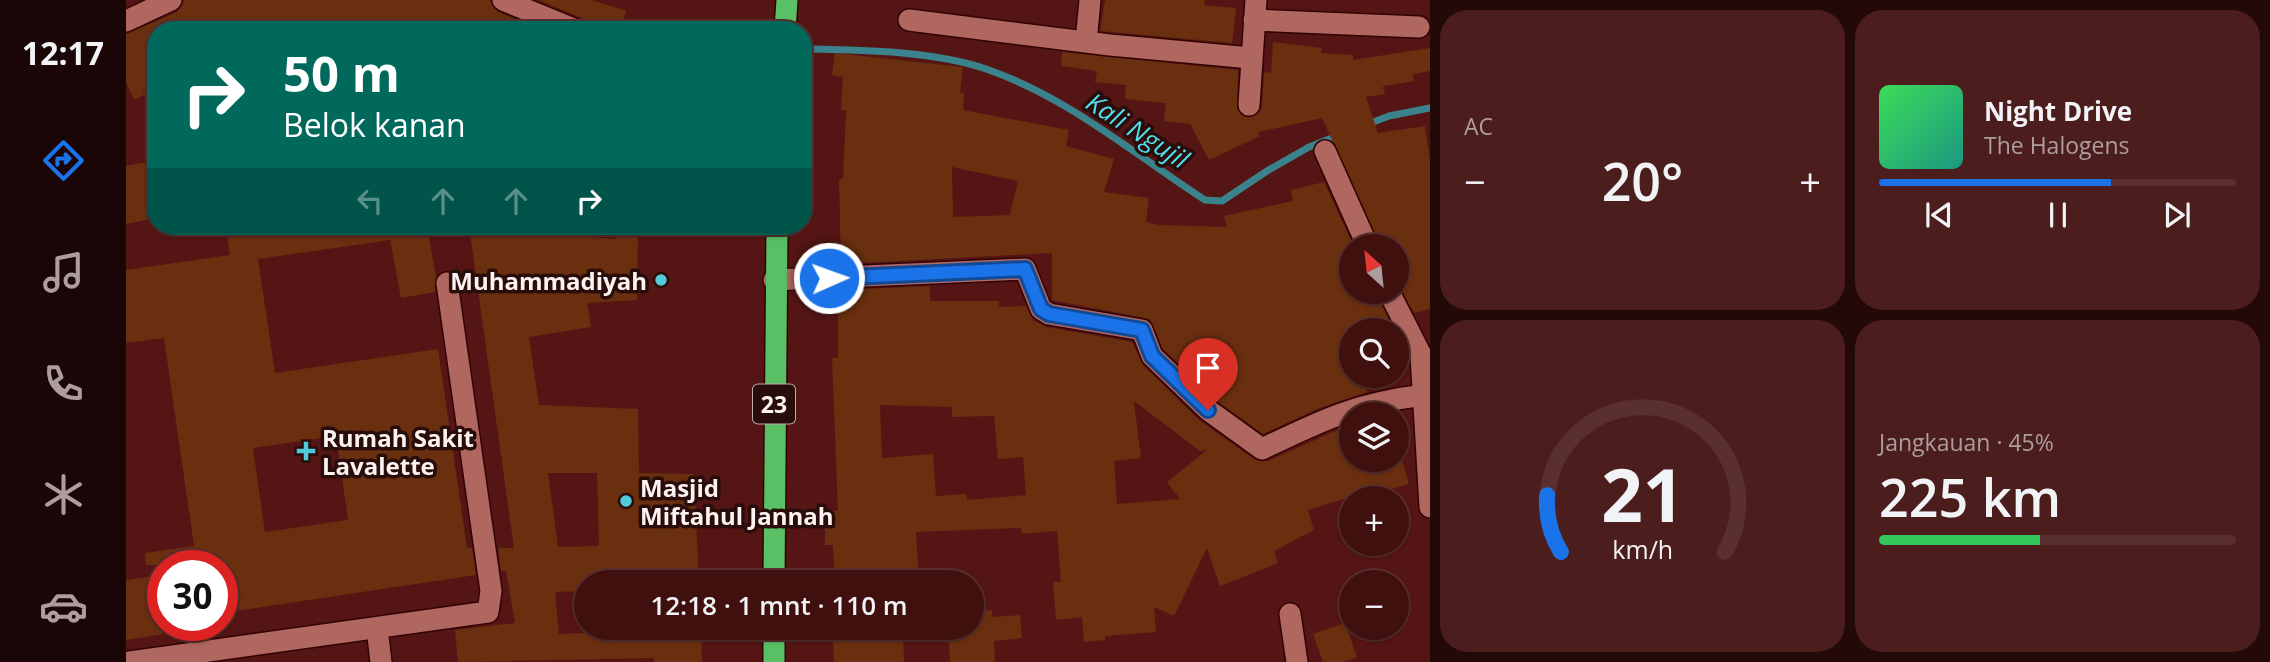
<!DOCTYPE html>
<html lang="id">
<meta charset="utf-8">
<style>
body{margin:0;font-family:"Open Sans",sans-serif;background:#4b1e1d;color:#f1f3f6;height:100vh;display:flex;flex-direction:column;font-size:26px;white-space:nowrap}
*{box-sizing:border-box;margin:0}
p{font-size:23px;color:#ae9d9e}
.icon{flex:none;width:38px;height:38px;fill:none;stroke:currentColor;stroke-width:2;stroke-linecap:round;stroke-linejoin:round}
.map{position:relative;flex:1;overflow:hidden}
.side{display:flex;flex-direction:column;gap:10px;padding:10px;background:#230908;width:840px}
.side>*{flex:none}
.hud{position:absolute;left:21px;top:21px;width:665px;height:214px;border-radius:28px;box-shadow:0 2px 5px #0004,0 0 0 2px #59302f;background:#00695c;color:#fff;overflow:hidden}
.needle{width:46px;rotate:333deg}
.buttons{position:absolute;left:1213px;top:234px;display:grid;gap:14px}
.buttons a{display:grid;place-items:center;width:70px;height:70px;border-radius:50%;background:#40100f;box-shadow:0 2px 5px #0004,0 0 0 2px #59302f;font-size:35px}
.speed{position:absolute;left:21px;top:550px;display:flex;gap:14px;font-size:35px;font-weight:700;text-align:center}
.speed>*{display:grid;place-content:center;width:91px;height:91px;border-radius:50%;background:#40100f;box-shadow:0 2px 5px #0004,0 0 0 2px #59302f;line-height:1}
.speed .limit{border:10px solid #d22;background:#fff;color:#111}
.pin{position:absolute;display:grid;place-items:center;width:60px;height:60px;color:#fff;margin:-72px -30px;border-radius:50% 50% 50% 0;rotate:-45deg;box-shadow:0 0 7px #0007}
.pin .icon{rotate:45deg}
.me{position:absolute;width:77px;margin:-38px;rotate:88deg;stroke-linejoin:round;filter:drop-shadow(0 0 5px #0008)}
.turn{display:flex;align-items:center;gap:24px;height:147px;padding:0 21px;font-size:32px}
.turn .icon{width:91px;height:91px;stroke-width:2.5}
.turn b{display:block;font-size:49px;line-height:60px}
.lanes{display:flex;align-items:center;height:66px;padding:0 21px;background:#0003;justify-content:center;gap:35px;direction:ltr}
.lanes .off{opacity:.35}
.big{font-size:52px;font-weight:600;line-height:1.1}
.side .widget{flex:1;display:flex;flex-direction:column;justify-content:center;gap:10px;min-width:0;padding:0 24px;border-radius:28px;background:#4b1e1d}
.side .dial{align-items:center;gap:0}
.dial svg{height:182px;overflow:visible;fill:none;stroke:#59302f;stroke-width:7;stroke-linecap:round;text-anchor:middle}
.dial text{fill:#f1f3f6;stroke:none}
.song{display:flex;align-items:center;gap:21px}
.cover{width:84px;height:84px;border-radius:10px;background:linear-gradient(135deg,hsl(130 70% 55%),hsl(170 70% 35%))}
.played{height:7px;border-radius:4px;background:linear-gradient(90deg,#1a73e8 65%,#59302f 65%)}
.keys{display:flex;justify-content:space-around;direction:ltr}
.heat{display:flex;justify-content:space-between;align-items:center;font-size:38px;direction:ltr}
.charge{height:10px;border-radius:5px;background:linear-gradient(90deg,#34c759 45%,#59302f 0)}
.side .tiles{flex:1;display:grid;gap:10px;grid-template-columns:repeat(2,1fr)}
.trip{position:absolute;left:448px;top:570px;width:410px;height:70px;border-radius:35px;background:#40100f;box-shadow:0 2px 5px #0004,0 0 0 2px #59302f;font-weight:600;line-height:70px;text-align:center}
main{display:flex;flex:1;min-height:0}
.menu{display:flex;flex-direction:column;width:126px;justify-content:space-around;align-items:center;background:#1a0606;color:#ae9d9e}
.menu .icon{width:49px;height:49px}
.menu .current{color:#1a73e8}
.menu b{font-size:32px;color:#f1f3f6}
.map>svg:first-child{display:block}
</style>
<main>
<nav class="menu">
<b>12:17</b>
<svg class="icon current" aria-label="directions" viewBox="0 0 24 24"><path d="M12 3l9 9-9 9-9-9zM9 14v-3h6M13 9l2 2-2 2"/></svg>
<svg class="icon" aria-label="music" viewBox="0 0 24 24"><path d="M9 18V5l10-2v13"/><circle cx="6" cy="18" r="3"/><circle cx="16" cy="16" r="3"/></svg>
<svg class="icon" aria-label="phone" viewBox="0 0 24 24"><path d="M5 4h4l2 5-3 2q2 4 5 5l2-3 5 2v4C11 20 4 13 5 4z"/></svg>
<svg class="icon" aria-label="climate" viewBox="0 0 24 24"><path d="M12 3v18M4 7l16 10M4 17L20 7"/></svg>
<svg class="icon" aria-label="car" viewBox="0 0 24 24"><path d="M5 17H2v-5l4-1 3-4h7l3 4 3 1v5h-3M9 17h6M6 11h13"/><circle cx="7" cy="17" r="2"/><circle cx="17" cy="17" r="2"/></svg>
</nav>
<div class="map">
<svg width="1304" height="662" viewBox="0 0 1304 662">
<rect width="100%" height="100%" fill="#551514"/>
<g fill="none" stroke-linecap="round" stroke-linejoin="round">
<path stroke="#3a838c" stroke-width="7" d="M681 49C736 50 808 51 860 69 942 97 1008 154 1079 200L1096 201 1141 171 1183 147 1211 136
M1242 124 1263 116 1304 108"/>
</g>
<path fill="#6a2f0f" fill-rule="evenodd" d="M58 0H364L372 12 415 30H308L252 21 251 29 214 24V27L174 25V30H30V89L8 100 0 82V34L51 12Z
M412 0H466L500 11 494 30H463L456 18Z
M979 0H1079L1078 5 1110 8 1106 43 974 31Z
M1147 42 1196 48 1195 53 1227 55V60L1304 48V71L1287 74 1288 81 1257 86 1259 94 1240 97 1252 133 1299 126 1304 160V309L1288 313 1270 281V247H1255L1196 118 1132 132 1134 136 1083 160 1064 124 1038 121 1040 103 999 99 1000 85 969 82 971 71 935 66 936 52 1112 70 1111 110 1123 118 1133 113 1136 107 1138 72 1145 73Z
M709 53 837 67 834 93H838L837 110 943 130 940 146 988 159 978 192 1023 198 1020 222 1033 225 1101 227 1098 216 1167 201 1165 190 1198 182 1228 247H1225V292H1250L1264 322 1225 331V376H1238L1241 392 1191 409 1137 434 1090 400 1037 349 1024 319 926 300V253L715 264 713 179H717L720 110H715L717 77 706 75ZM826 167 892 181 884 215 827 217Z
M30 160V218L0 224V166Z
M100 226H301L310 277 309 292 275 298 264 240 132 259 149 373 312 349 341 548H346L350 575 96 613V565H20L19 553 68 546 38 338 0 343V270L104 255ZM210 436 222 520 139 532 127 448Z
M343 226H451L452 236 490 239 491 226H512L511 300 461 303 465 327 403 337 413 405 512 409 513 473 568 474 573 583H460V591L429 592 433 634 575 628 576 662H528V658L332 662 329 630 389 623 380 571H375L372 548H388ZM422 473H471L473 546 432 547Z
M804 286V301H873V307L900 306 907 320 920 327 1006 342 1017 365 1073 420 1129 460 1142 461 1225 424V460H1276L1283 484 1260 490 1263 499H1235L1233 494 1182 510 1188 530 1148 551 1152 563 1094 586 1081 548 1048 616 1028 607 1030 632 979 636V640L958 642 956 617 930 620 927 582H935L931 531 896 534 895 528 790 532 793 579 709 583 707 545H699V511H712L706 358H712V300H715V290ZM1008 401 1074 451 1081 450 1041 482 1054 499 991 504 988 461 1015 458ZM754 405 826 407V417L868 416 872 459 897 457 900 495 841 500 840 494 810 496 807 454 756 458Z
M37 575V634L0 640V580Z
M866 610V617L894 615 896 638 868 641 869 662H824L822 628H845V612Z
M1219 623 1231 657 1218 662H1197L1187 634Z
M706 628H777L778 662H708Z"/>
<g fill="none" stroke-linecap="round" stroke-linejoin="round">
<g stroke="#310304" stroke-width="24">
<path id="minor" d="M377 0 450 30
M783 20 984 45 1125 58
M1128 20 1293 27
M0 21 45 0
M960 42 964 0
M1123 105 1130 0
M1199 151 1242 247
M648 280 899 269 915 309 923 314 1016 330 1026 356 1082 410 1136 449C1196 420 1231 403 1298 395
M1263 292 1295 355 1304 507
M1164 614 1171 662
M251 628 255 662
M4 662 362 612 365 591 321 283"/>
</g>
<g stroke="#310304" stroke-width="24">
<path id="highway" d="M659 30 661 0
M648 583 651 226
M648 628V662"/>
</g>
<use href="#minor" stroke="#af6760" stroke-width="21"/>
<use href="#highway" stroke="#59c065" stroke-width="21"/>
</g>
<g fill="none" stroke-linecap="round" stroke-linejoin="round">
<g stroke="#114b97" stroke-width="18">
<path id="route" d="M703 278 899 269 915 309 923 314 1016 330 1026 356 1082 410"/>
</g>
<use href="#route" stroke="#1a73e8" stroke-width="12"/>
</g>
<g fill="#52cbd9" stroke="#290d0b" stroke-width="2.5">
<circle cx="535" cy="280" r="7"/>
<path d="M176.5 440.5h7v7h7v7h-7v7h-7v-7h-7v-7h7z"/>
<circle cx="500" cy="501" r="7"/>
</g>
<g text-anchor="middle" dominant-baseline="central" stroke-width="7" stroke-linejoin="round" paint-order="stroke">
<rect fill="#290d0b" stroke="#bcadac" stroke-width="2" x="627" y="384.5" width="42" height="39" rx="5"/>
<g font-size="23" font-weight="bold" fill="#fbf2f1">
<text x="648" y="404">23</text>
</g>
<g font-size="24" font-weight="bold" fill="#fbf2f1" stroke="#290d0b" text-anchor="start">
<text x="521" y="280" text-anchor="end">Muhammadiyah</text>
<text x="196" y="437">Rumah Sakit<tspan x="196" dy="28">Lavalette</tspan></text>
<text x="514" y="487">Masjid<tspan x="514" dy="28">Miftahul Jannah</tspan></text>
</g>
<g font-size="26" font-style="italic" fill="#4fe0f0" stroke="#290d0b">
<text transform="translate(1012 130) rotate(33)">Kali Ngujil</text>
</g>
</g>
</svg>
<div class="buttons">
<a><svg class="needle" viewBox="-14 -14 28 28"><path d="M0-13l5 13h-10z" fill="#e53935"/><path d="M0 13l5-13h-10z" fill="#ae9d9e"/></svg></a>
<a><svg class="icon" aria-label="search" viewBox="0 0 24 24"><circle cx="10" cy="10" r="6"/><path d="M15 15l6 6"/></svg></a>
<a><svg class="icon" aria-label="layers" viewBox="0 0 24 24"><path d="M12 4l9 5-9 5-9-5zM3 14l9 5 9-5"/></svg></a>
<a>+</a>
<a>−</a>
</div>
<div class="speed"><div class="limit">30</div></div>
<div class="pin" style="left:1082px;top:410px;background:#d93025"><svg class="icon" aria-label="arrive" viewBox="0 0 24 24"><path d="M6 21V4h12l-3 4 3 4H6"/></svg></div>
<svg class="me" style="left:703px;top:278px" viewBox="-20 -20 40 40"><circle r="17" fill="#1a73e8" stroke="#fff" stroke-width="3"/><path d="M0-11L8 9 0 5-8 9z" fill="#fff"/></svg>
<div class="trip">12:18 · 1 mnt · 110 m</div>
<div class="hud">
<div class="turn"><svg class="icon" aria-label="right" viewBox="0 0 24 24"><path d="M7 20v-9h11M14 6l5 5-5 5"/></svg><div><b>50 m</b>Belok kanan</div></div>
<div class="lanes"><svg class="icon off" aria-label="left" viewBox="0 0 24 24"><path d="M17 20v-9H6M10 6l-5 5 5 5"/></svg><svg class="icon off" aria-label="ahead" viewBox="0 0 24 24"><path d="M12 20V5M6 11l6-6 6 6"/></svg><svg class="icon off" aria-label="ahead" viewBox="0 0 24 24"><path d="M12 20V5M6 11l6-6 6 6"/></svg><svg class="icon" aria-label="right" viewBox="0 0 24 24"><path d="M7 20v-9h11M14 6l5 5-5 5"/></svg></div>
</div>
</div>
<section class="side">
<div class="tiles">
<div class="widget"><p>AC</p>
<div class="heat"><a>−</a><b class="big">20°</b><a>+</a></div>
</div>
<div class="widget">
<div class="song"><i class="cover"></i><div><b>Night Drive</b><p>The Halogens</p></div></div>
<div class="played"></div>
<div class="keys"><svg class="icon" aria-label="previous" viewBox="0 0 24 24"><path d="M18 5L8 12l10 7zM5 5v14"/></svg><svg class="icon" aria-label="pause" viewBox="0 0 24 24"><path d="M8 5v14M16 5v14"/></svg><svg class="icon" aria-label="next" viewBox="0 0 24 24"><path d="M6 5l10 7-10 7zM19 5v14"/></svg></div>
</div>
<div class="widget dial"><svg viewBox="0 0 100 80">
<path d="M14 69A42 42 0 1 1 86 69"/>
<path d="M14 69A42 42 0 0 1 8 44" stroke="#1a73e8"/>
<text x="50" y="56" font-size="32" font-weight="700">21</text>
<text x="50" y="72" font-size="11">km/h</text>
</svg></div>
<div class="widget"><p>Jangkauan · 45%</p><b class="big">225 km</b><div class="charge"></div></div>
</div>
</section>
</main>
